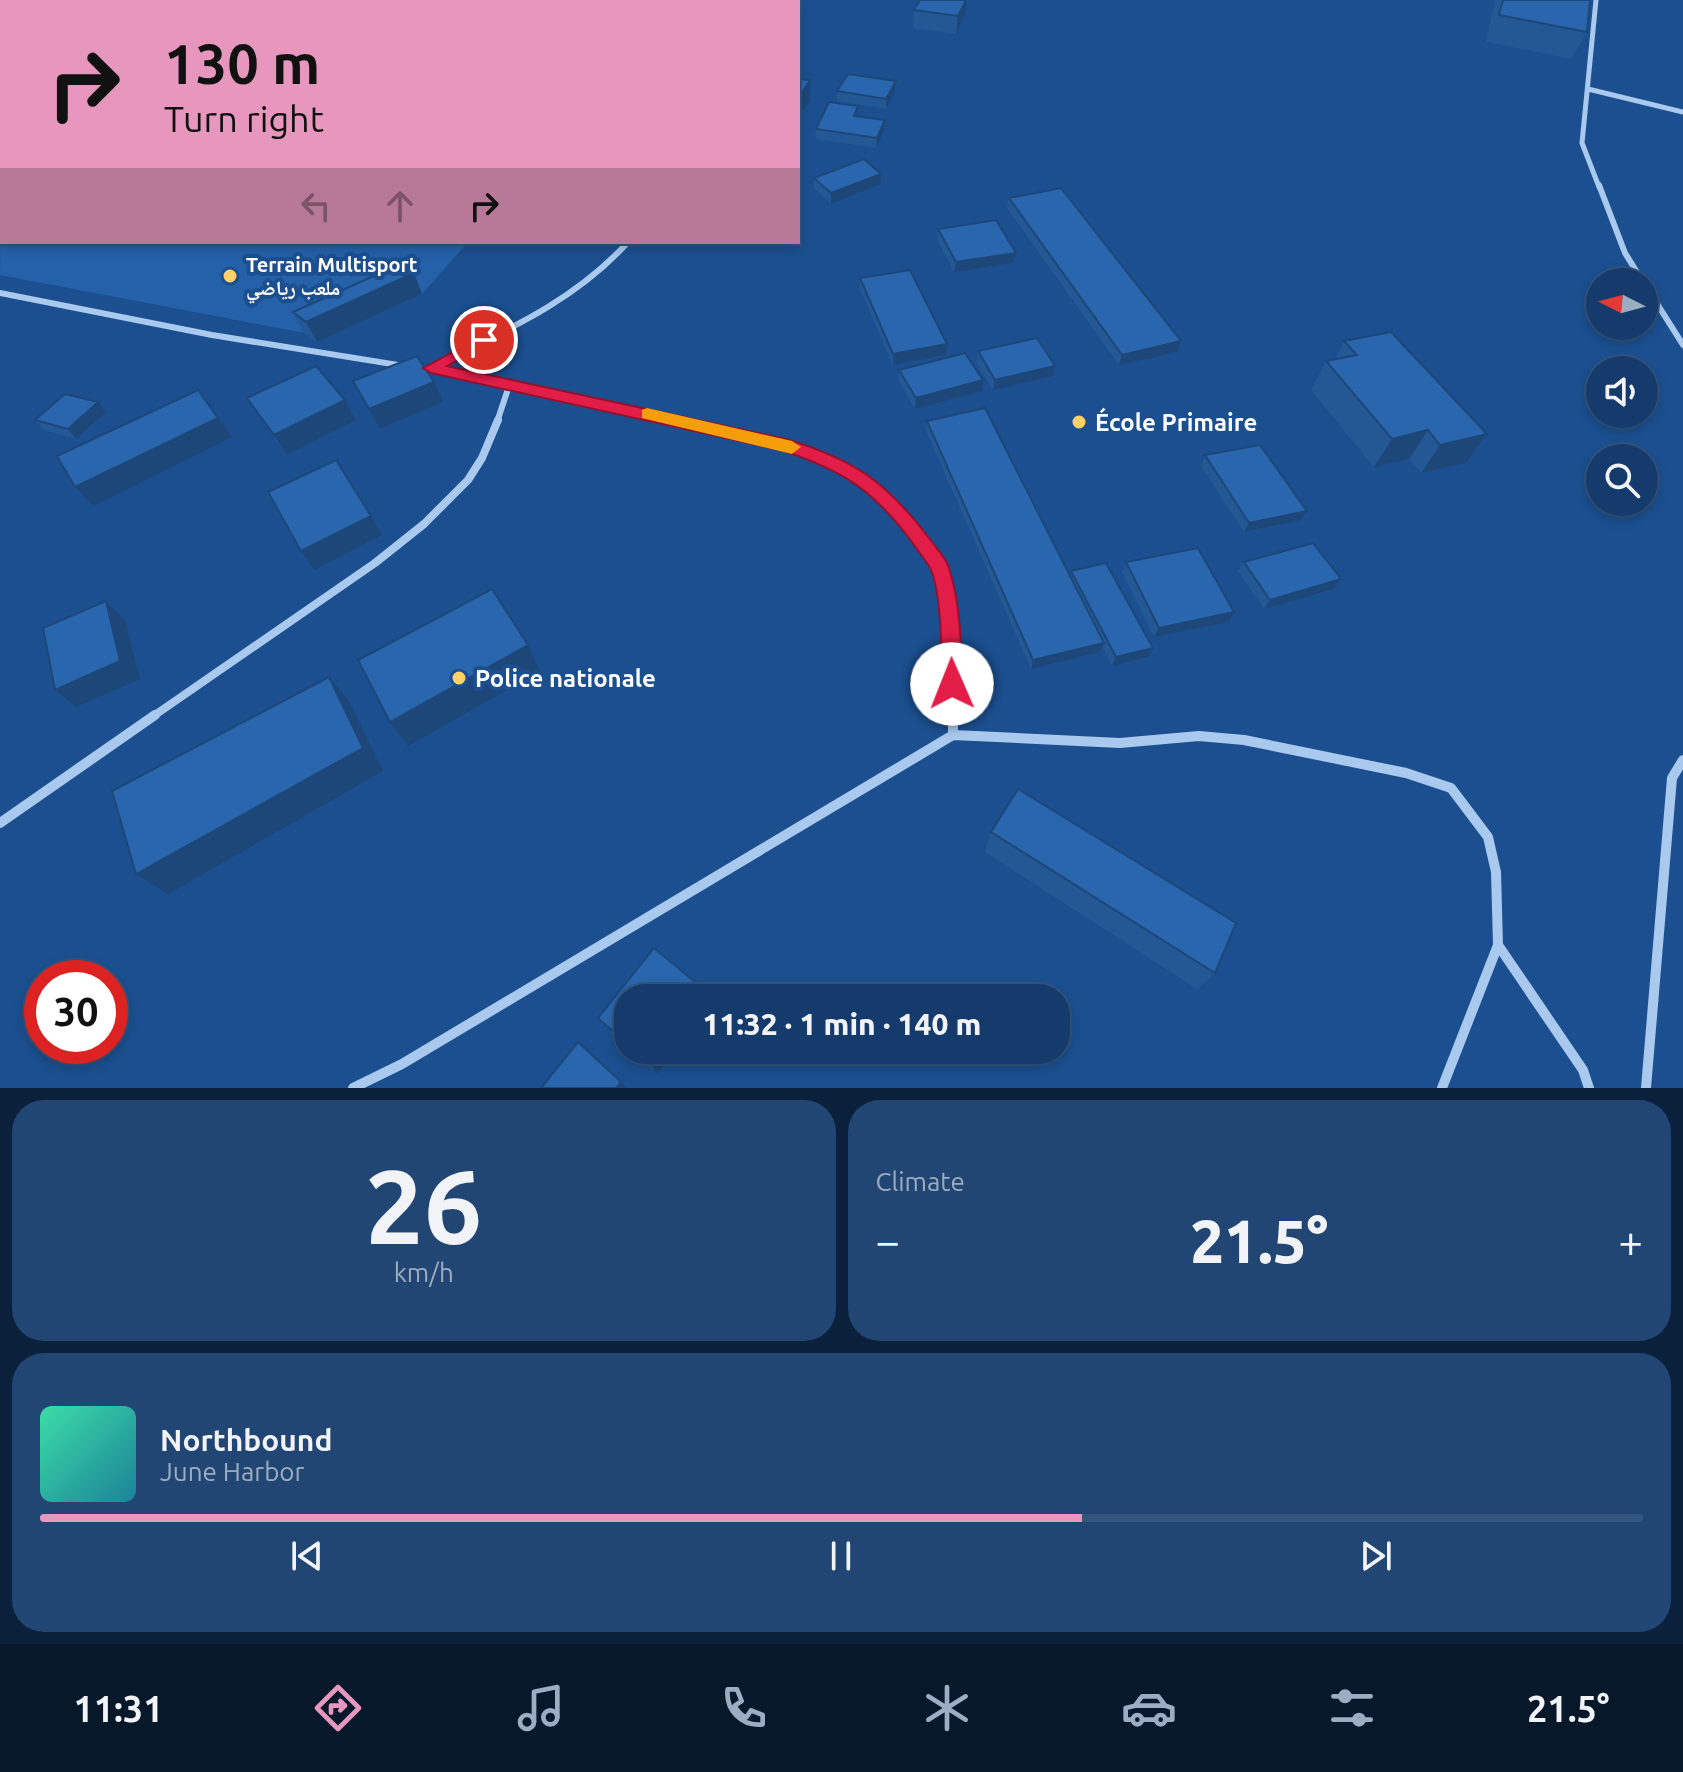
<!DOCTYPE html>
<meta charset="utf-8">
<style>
body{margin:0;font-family:Ubuntu,"Noto Naskh Arabic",sans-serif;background:#214673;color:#f1f3f6;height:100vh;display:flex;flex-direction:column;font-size:30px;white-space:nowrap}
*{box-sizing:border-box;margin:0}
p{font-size:26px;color:#9dadc1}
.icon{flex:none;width:44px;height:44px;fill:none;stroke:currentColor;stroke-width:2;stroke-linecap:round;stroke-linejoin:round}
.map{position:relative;height:1088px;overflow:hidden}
.sheet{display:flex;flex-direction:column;gap:12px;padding:12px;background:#0b203b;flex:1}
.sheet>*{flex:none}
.guide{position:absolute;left:0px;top:0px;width:800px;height:244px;box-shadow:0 4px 12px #0003,0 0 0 2px #33557e;background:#e797bd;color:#111;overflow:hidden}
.needle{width:52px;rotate:276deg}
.buttons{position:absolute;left:1586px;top:268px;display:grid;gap:16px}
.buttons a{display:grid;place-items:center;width:72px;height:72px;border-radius:50%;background:#143b6b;box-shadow:0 4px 12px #0003,0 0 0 2px #33557e;font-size:40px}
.speed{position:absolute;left:24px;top:960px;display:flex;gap:16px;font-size:40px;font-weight:700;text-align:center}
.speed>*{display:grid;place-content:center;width:104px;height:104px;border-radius:50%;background:#143b6b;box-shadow:0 4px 12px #0003,0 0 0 2px #33557e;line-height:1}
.speed .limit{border:12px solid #d22;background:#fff;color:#111}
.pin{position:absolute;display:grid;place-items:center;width:68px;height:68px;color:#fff;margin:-34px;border:4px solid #fff;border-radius:50%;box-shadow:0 2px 8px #0007}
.me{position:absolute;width:88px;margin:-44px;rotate:359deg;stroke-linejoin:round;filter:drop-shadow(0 0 6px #0008)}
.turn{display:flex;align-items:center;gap:28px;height:168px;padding:0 32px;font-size:36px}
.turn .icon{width:104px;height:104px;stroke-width:2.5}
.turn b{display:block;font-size:56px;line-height:68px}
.lanes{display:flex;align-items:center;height:76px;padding:0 32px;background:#0003;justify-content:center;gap:40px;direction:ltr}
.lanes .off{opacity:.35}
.big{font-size:60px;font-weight:800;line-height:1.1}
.sheet .tile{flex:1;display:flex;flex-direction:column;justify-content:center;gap:12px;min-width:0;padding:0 28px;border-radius:32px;background:#214673}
.sheet .dial{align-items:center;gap:0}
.dial b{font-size:104px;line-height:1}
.song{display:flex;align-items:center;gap:24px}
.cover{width:96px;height:96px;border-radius:12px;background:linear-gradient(135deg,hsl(160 70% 55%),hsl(190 70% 35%))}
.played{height:8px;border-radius:4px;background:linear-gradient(90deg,#e797bd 65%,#33557e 65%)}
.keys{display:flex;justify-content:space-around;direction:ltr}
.heat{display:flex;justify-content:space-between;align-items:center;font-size:44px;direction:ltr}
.sheet .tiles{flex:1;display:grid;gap:12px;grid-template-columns:1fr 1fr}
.tile:last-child{grid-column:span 2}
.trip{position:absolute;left:614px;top:984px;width:456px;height:80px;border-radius:32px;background:#143b6b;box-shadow:0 4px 12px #0003,0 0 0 2px #33557e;font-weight:800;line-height:80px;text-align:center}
.tab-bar{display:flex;height:128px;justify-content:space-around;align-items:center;background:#08182b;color:#9dadc1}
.tab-bar .icon{width:56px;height:56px}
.tab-bar .on{color:#e797bd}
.tab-bar b{font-size:36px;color:#f1f3f6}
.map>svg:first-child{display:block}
</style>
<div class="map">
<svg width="1683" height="1088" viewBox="0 0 1683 1088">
<rect width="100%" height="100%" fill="#1b4f8f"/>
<path fill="#2461a8" d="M97 0H682L685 1 94 2Z
M2 56V242H468L422 294 317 342 304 333 0 275Z"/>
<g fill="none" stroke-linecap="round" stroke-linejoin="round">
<path stroke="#a9c9ee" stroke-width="5" d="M1596 0 1582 143 1599 187
M1588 89 1683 112"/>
<path stroke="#a9c9ee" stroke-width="6" d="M1599 185 1625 253 1643 282
M1644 283 1683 345
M0 293 212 335 510 383
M432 367C503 332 574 302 628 242
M497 422 510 383 684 422"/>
<path stroke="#a9c9ee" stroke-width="8" d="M675 420C769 441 850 451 913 531 921 542 933 553 939 565 958 611 953 669 953 717
M152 717 375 563 424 524 468 480 482 458 498 420"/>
<path stroke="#a9c9ee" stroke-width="10" d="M953 735 1120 743 1199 736 1244 740 1406 773 1451 788 1488 837 1496 872 1498 945 1442 1088
M0 823 155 715
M1498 945 1583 1070 1589 1088
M353 1088 402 1064 953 735V715
M1646 1088 1672 778 1683 760"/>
</g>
<path fill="#245895" d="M1495 0H1590L1587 32 1571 59 1486 42Z
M914 10 965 16 956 34 913 28Z
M896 81 895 91 886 109 837 101V91Z
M858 116 885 120 884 130 876 148 816 139V129Z
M814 178 881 184 831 204 814 188Z
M1009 198 1181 341 1177 352 1119 365 1007 208Z
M938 229 1016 253 1014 263 954 272 937 239Z
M860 278 946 355 893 365 860 289Z
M422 294 317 342 304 333 293 312Z
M1344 341 1487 434 1466 463 1421 473 1409 459 1374 467 1311 390 1326 361 1335 360Z
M978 351 1053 376 993 390 976 362Z
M899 370 983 380 982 391 915 409 898 380Z
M353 381 443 402 380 429Z
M247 398 345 400 356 420 287 455Z
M98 402 106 412 76 439 44 430 35 420Z
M927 421 1070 576 1071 571 1148 657 1112 666 1102 647 1100 652 1031 669 926 431Z
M1205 455 1301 520 1244 532 1201 466Z
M1126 562 1234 612 1229 622 1154 637 1122 572Z
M1244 562 1341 579 1334 589 1264 609 1238 571Z
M991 832 1215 973 1197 989 985 852Z
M654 948 706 991 709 998H628V1048L606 1028 598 1018Z
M631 1050H675L657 1074Z"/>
<path fill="#1d4779" d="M22 0H86L82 2H19Z
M966 0H967L965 16 956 34 958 16Z
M2 11V48L0 49V12Z
M810 80V100L798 119V99Z
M896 81 895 91 886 109V99Z
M885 120 884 130 876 148 877 138Z
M881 174V184L831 204V193Z
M1016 253 1014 263 954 272 956 262Z
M414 273 422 294 317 342 306 322Z
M1181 341 1177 352 1119 365 1122 355Z
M947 344 946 355 893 365V354Z
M1055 366 1053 376 993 390 995 380Z
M983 380 982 391 915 409 916 398Z
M434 382 443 402 380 429 369 409Z
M345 400 356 420 287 455 274 435Z
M98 402 106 412 76 439 68 429Z
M218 418 232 437 93 506 75 487Z
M1428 430 1409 459 1374 467 1392 439Z
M1487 434 1466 463 1421 473 1440 445Z
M1307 511 1301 520 1244 532 1249 523Z
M371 516 382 535 314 570 301 551Z
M1341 579 1334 589 1264 609 1270 600Z
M106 601 125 620 140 679 76 707 55 690Z
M1234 612 1229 622 1154 637 1159 628Z
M1104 643 1100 652 1031 669 1033 660Z
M528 645 540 671 408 746 390 722Z
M1153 648 1148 657 1112 666 1116 657Z
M329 677 349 701 383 771 168 894 136 874Z
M706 991 709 998H701Z
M662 1050H675L657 1074 651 1065Z
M621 1082 627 1088H616Z"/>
<path fill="#2a66ad" stroke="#1d4779" stroke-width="2" d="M0 0H22L19 2H2V11L0 12Z
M562 0H586L584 2H560Z
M596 0H623L622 2H594Z
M920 0H966L958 16 914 10Z
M1503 0H1590L1587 32 1499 15Z
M848 74 896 81 886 99 837 91Z
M798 79 810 80 798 99Z
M829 102 858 106 854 116 885 120 877 138 816 129Z
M864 159 881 174 831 193 814 178Z
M1061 188 1181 341 1122 355 1009 198Z
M996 220 1016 253 956 262 938 229Z
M403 263 414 273 306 322 293 312Z
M910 270 947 344 893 354 860 278Z
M1391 332 1487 434 1440 445 1428 430 1392 439 1326 361 1357 355 1344 341Z
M1037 338 1055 366 995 380 978 351Z
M965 353 983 380 916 398 899 370Z
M417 356 434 382 369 409 353 381Z
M316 366 345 400 274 435 247 398Z
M198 390 218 418 75 487 57 456Z
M65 394 98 402 68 429 35 420Z
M985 408 1104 643 1033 660 927 421Z
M1260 445 1307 511 1249 523 1205 455Z
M336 460 371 516 301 551 268 492Z
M1313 543 1341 579 1270 600 1244 562Z
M1198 548 1234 612 1159 628 1126 562Z
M1106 563 1153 648 1116 657 1071 571Z
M492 589 528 645 390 722 358 660Z
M106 601 120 661 55 690 43 628Z
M329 677 363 748 136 874 112 791Z
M1018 789 1236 923 1215 973 991 832Z
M654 948 706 991 701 998H628V1045L598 1018Z
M578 1042 621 1082 616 1088H541Z
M634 1050H662L651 1065Z"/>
<path fill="#e11d48" stroke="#92132f" stroke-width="2" d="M484 335 489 337V344L447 366 786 439C853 459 886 481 929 538 935 547 946 557 949 568 961 605 961 646 962 684L959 690 952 693 945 690 942 684C942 657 941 590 930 568 925 559 917 550 912 542 874 491 844 471 784 451L431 373 423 368Z"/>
<path fill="#f59e0b" d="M647 408 792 441 801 447 792 454 642 418V410Z"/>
<g fill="#ffd166" stroke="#1b4f8f" stroke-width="3">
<circle cx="230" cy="276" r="8"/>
<circle cx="1079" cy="422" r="8"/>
<circle cx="459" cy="678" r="8"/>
</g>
<g text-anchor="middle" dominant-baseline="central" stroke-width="8" stroke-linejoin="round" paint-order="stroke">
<g font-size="20" font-weight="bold" fill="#fff" stroke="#1b4f8f" text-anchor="start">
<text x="246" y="264">Terrain Multisport<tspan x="246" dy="23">ملعب رياضي</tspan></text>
</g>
<g font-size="24" font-weight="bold" fill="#fff" stroke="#1b4f8f" text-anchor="start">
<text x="1095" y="422">École Primaire</text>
<text x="475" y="678">Police nationale</text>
</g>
</g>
</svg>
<div class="buttons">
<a><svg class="needle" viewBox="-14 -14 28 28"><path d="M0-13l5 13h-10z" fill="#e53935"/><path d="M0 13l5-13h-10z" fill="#9dadc1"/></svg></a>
<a><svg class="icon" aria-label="sound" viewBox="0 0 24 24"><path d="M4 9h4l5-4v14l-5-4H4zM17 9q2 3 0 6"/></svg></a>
<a><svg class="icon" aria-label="search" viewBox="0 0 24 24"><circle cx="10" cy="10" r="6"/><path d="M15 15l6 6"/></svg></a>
</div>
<div class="speed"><div class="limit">30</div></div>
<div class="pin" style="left:484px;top:340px;background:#d93025"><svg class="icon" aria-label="arrive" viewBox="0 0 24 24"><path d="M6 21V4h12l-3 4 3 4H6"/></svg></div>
<svg class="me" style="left:952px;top:684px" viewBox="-20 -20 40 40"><circle r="19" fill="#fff"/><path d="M0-13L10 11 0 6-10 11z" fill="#e11d48"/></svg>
<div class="trip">11:32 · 1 min · 140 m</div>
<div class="guide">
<div class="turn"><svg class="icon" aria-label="right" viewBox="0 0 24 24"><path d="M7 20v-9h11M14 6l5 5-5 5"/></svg><div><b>130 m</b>Turn right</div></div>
<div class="lanes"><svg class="icon off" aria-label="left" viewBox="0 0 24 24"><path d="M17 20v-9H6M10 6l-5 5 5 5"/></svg><svg class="icon off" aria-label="ahead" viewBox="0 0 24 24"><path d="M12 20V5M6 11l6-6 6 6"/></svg><svg class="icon" aria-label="right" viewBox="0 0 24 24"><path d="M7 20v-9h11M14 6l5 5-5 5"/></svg></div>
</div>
</div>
<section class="sheet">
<div class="tiles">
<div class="tile dial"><b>26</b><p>km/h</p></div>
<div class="tile"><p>Climate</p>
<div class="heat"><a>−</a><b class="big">21.5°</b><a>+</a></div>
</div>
<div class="tile">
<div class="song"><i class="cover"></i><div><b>Northbound</b><p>June Harbor</p></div></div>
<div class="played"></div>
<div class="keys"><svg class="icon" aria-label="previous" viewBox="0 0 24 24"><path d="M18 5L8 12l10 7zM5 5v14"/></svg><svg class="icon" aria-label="pause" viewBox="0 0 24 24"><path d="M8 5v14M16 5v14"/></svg><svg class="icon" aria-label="next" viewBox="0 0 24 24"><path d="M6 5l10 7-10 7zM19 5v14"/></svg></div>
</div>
</div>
</section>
<nav class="tab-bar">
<b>11:31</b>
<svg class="icon on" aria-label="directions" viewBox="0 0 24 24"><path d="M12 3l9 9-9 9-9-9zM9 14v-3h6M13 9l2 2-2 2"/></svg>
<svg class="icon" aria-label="music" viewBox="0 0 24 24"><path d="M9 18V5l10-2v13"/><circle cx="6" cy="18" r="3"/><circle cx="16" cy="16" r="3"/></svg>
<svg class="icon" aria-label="phone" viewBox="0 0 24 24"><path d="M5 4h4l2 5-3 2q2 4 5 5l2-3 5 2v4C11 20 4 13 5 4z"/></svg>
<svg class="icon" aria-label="climate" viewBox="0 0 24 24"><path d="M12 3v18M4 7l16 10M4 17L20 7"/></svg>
<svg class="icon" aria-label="car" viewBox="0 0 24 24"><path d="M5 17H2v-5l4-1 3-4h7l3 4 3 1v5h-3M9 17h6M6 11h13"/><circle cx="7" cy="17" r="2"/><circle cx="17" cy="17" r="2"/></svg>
<svg class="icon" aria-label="filters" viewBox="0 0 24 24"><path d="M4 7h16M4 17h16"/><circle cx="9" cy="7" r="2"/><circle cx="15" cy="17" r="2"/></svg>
<b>21.5°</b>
</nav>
